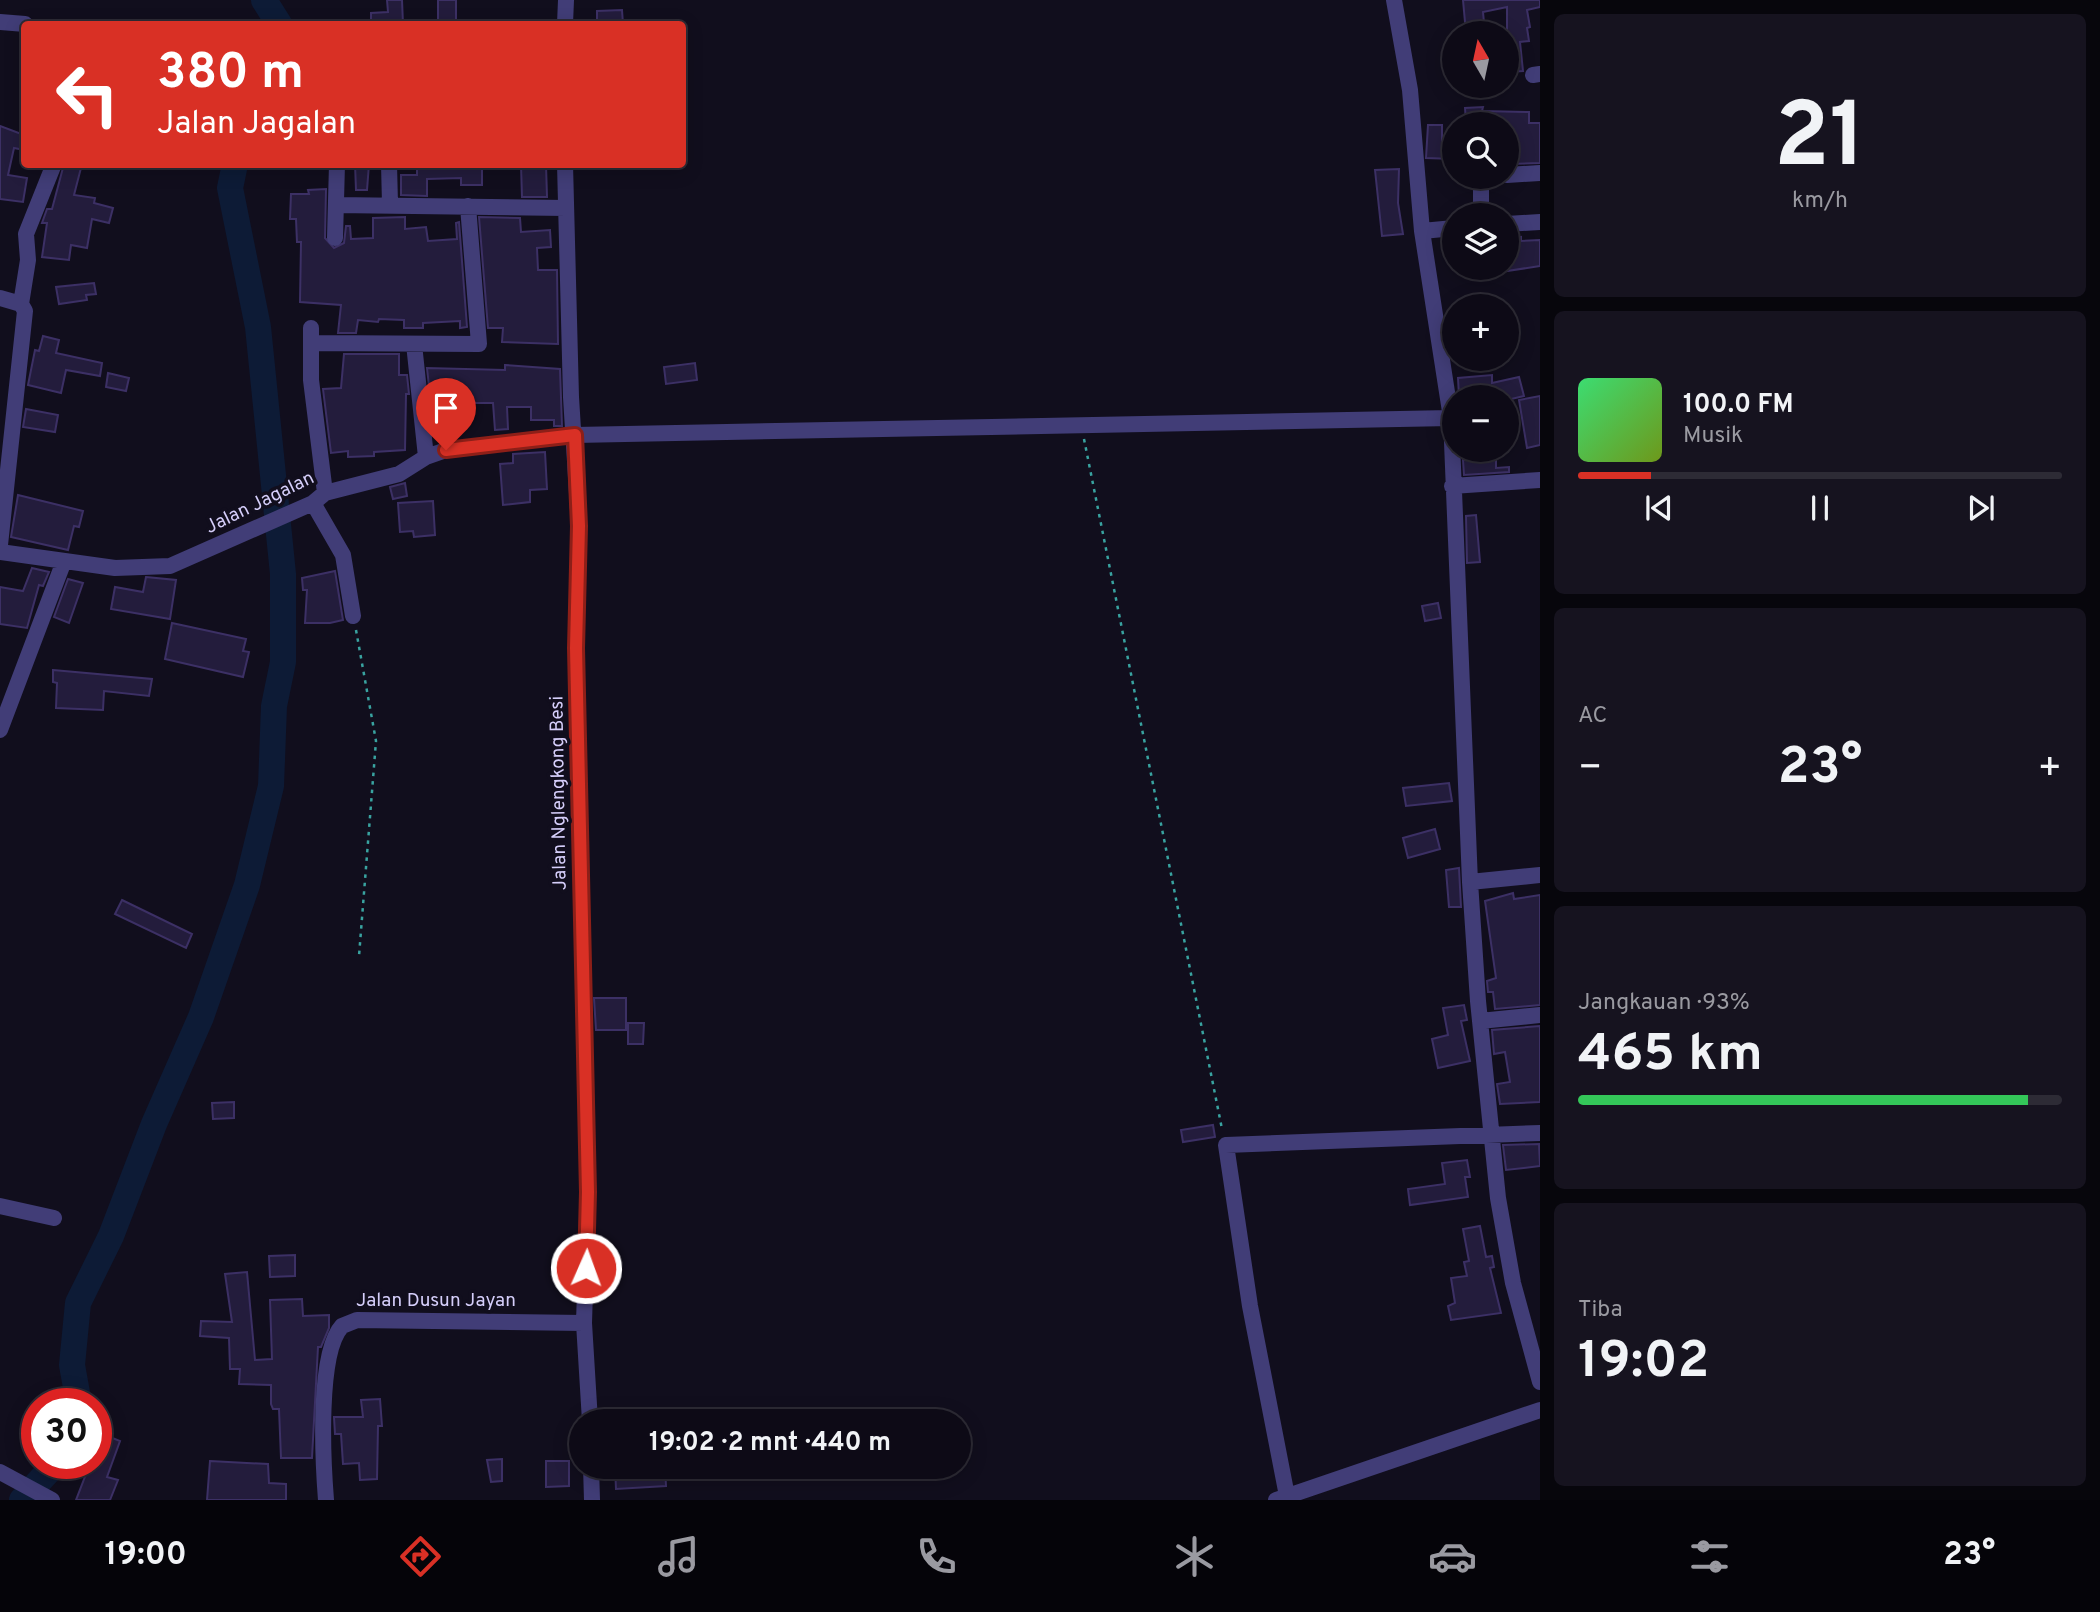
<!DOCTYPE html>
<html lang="id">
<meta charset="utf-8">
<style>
body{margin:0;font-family:Overpass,sans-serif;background:#16131f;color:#f1f3f6;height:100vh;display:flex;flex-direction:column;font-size:26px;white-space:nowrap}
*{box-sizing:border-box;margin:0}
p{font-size:23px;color:#9a9aa1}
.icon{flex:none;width:38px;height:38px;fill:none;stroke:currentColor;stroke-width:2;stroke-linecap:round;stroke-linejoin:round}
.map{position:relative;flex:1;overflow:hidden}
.drawer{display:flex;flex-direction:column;gap:14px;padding:14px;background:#07060c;width:560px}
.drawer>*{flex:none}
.guide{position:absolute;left:21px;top:21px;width:665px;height:147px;border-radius:7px;box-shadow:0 4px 18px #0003,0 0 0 2px #2d2b35;background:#d93025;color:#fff;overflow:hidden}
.needle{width:46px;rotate:351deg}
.fabs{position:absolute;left:1442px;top:21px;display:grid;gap:14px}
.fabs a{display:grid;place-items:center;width:77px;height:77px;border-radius:50%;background:#0d0a16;box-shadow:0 4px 18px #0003,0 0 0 2px #2d2b35;font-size:35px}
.speed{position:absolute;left:21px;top:1388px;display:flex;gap:14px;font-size:35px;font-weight:700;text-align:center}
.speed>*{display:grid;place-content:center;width:91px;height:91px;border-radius:50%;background:#0d0a16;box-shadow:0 4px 18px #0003,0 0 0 2px #2d2b35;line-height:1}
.speed .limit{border:10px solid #d22;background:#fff;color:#111}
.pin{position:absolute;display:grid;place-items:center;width:60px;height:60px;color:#fff;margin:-72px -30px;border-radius:50% 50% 50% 0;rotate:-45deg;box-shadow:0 0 7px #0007}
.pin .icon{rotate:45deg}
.me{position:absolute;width:77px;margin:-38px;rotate:2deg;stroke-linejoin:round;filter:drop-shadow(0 0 5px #0008)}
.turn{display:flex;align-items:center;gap:24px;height:147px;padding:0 21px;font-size:32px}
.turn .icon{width:91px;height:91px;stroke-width:2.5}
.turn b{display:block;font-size:49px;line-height:60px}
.big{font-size:52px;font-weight:700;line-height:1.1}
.drawer .tile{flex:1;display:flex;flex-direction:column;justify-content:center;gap:10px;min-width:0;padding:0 24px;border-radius:10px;background:#16131f}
.drawer .dial{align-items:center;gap:0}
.dial b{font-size:91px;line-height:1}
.song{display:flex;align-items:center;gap:21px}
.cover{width:84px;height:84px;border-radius:10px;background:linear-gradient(135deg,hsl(140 70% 55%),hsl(80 70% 35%))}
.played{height:7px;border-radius:4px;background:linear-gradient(90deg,#d93025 15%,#2d2b35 15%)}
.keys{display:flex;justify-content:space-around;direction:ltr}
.heat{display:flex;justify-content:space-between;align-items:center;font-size:38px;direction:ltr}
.charge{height:10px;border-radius:5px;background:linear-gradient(90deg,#34c759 93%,#2d2b35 0)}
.trip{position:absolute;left:569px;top:1409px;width:402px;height:70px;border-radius:35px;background:#0d0a16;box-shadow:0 4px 18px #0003,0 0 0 2px #2d2b35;font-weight:700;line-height:70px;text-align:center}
.tabs{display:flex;height:112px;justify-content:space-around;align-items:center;background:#050409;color:#9a9aa1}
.tabs .icon{width:49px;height:49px}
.tabs .selected{color:#d93025}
.tabs b{font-size:32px;color:#f1f3f6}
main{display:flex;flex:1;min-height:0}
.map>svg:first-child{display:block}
</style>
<main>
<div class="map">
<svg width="1540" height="1500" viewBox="0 0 1540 1500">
<rect width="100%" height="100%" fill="#110e1d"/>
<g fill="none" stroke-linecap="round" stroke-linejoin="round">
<path stroke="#0d1b36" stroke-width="26" d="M264 0 279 24
M79 1404 72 1365 78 1303 111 1236 154 1124 201 1017 247 885 271 786 274 706 283 662V574L258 327 230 188 235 164
M22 1500 56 1463"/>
</g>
<path fill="#231c3c" stroke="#3c3065" stroke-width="2" d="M387 0H402L403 24H371V13L388 12Z
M438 0H456V23L438 24Z
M1463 0H1540V7L1527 10 1530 27 1527 28 1529 41 1520 42 1523 71 1507 72V7L1483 12 1485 33H1466Z
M622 10 623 24H597V11Z
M1483 107 1482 111 1529 112V123H1540V163L1507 164V124L1466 123 1465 108Z
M1428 125H1442V141H1454V159L1426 158Z
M0 126 24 135V150L14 148 8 175 27 178 23 202 0 199Z
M64 164H82L74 195 95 198 94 203 113 208 109 223 92 219 87 248 71 245 69 260 42 257 47 223H42L47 209H52Z
M355 164H369L367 190H356Z
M417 164H482V185H461V178L427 179V196L401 195V175H417Z
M521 165H546L547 197H522Z
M1399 169 1398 203 1403 234 1382 236 1375 170Z
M326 189 325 238 334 248 344 243 346 226H350L351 239 373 238V218L405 217V229L426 227 428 241 457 239 456 223 459 222 467 327 460 328V321L423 323V328H404V320L379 319 378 322 358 320 356 333H338L341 305 300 302 301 242H297L296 219H290L291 194H309L308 190Z
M479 217 520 218 521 232 550 230 551 247 537 248 538 270H557L558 344 502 342 503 328H488Z
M1521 237V241L1540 240V266L1507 271V239Z
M94 283 96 294 86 295 87 300 59 304 56 287Z
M43 336 59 340 56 353 102 363 100 376 66 370 61 393 28 385 35 350 39 351Z
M344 354H399V375H407L409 394H406L405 450 374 452V456L348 457V451L331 453 323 389 341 388Z
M695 363 697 380 666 384 664 367Z
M505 365 560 369 562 426H554V420H531V407H507L508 429 495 430 493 403H461V431H434L427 368 505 370Z
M108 373 129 378 126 391 106 387Z
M1492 375V383L1519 377 1524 396 1507 400V397H1459L1458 378Z
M1540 396V445L1527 448 1519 400Z
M26 409 58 415 55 432 23 427Z
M1467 450H1496V468L1509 467V472L1464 475 1463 460H1467Z
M545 452 547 489 530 490V502L503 505 500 464 513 463V454Z
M405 483 407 496 393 499 390 487Z
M18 495 83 511 79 527 74 526 68 550 11 537Z
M433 501 435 535 414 537 413 531 400 532 398 503Z
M1476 515 1480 562 1467 563 1466 516Z
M32 568 49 572 43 586 39 585 27 628 0 624V587L23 591Z
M335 571 343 620 330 623H305L307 590H303L302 578Z
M146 577 176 580 170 619 111 609 115 587 143 592Z
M68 579 83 583 69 623 54 617Z
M1438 603 1441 618 1425 621 1422 606Z
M172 623 246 639 243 651 249 652 243 677 165 659Z
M53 670 152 679 149 696 104 691 103 710 56 708 57 683 53 682Z
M1449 783 1452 801 1406 806 1403 788Z
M1435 829 1440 849 1408 858 1403 838Z
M1459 868 1461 907H1449L1446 870Z
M1513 893 1514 899 1540 895V1005L1495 1009 1493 992H1488L1487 981 1496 978 1485 901Z
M122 900 192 934 186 948 115 914Z
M594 998H626V1030H596Z
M1464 1005 1467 1020 1461 1021 1470 1061 1438 1068 1432 1039 1448 1035 1443 1008Z
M628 1023H644L643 1044H628Z
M1540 1026V1102L1500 1104 1497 1084 1510 1082 1505 1052 1494 1054 1492 1030Z
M234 1102V1118L213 1119 212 1103Z
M1213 1125 1215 1137 1183 1142 1181 1130Z
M1539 1144 1540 1166 1506 1170 1503 1145Z
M1467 1160 1470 1177H1465L1468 1197 1410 1205 1408 1189 1445 1184 1442 1163Z
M1480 1226 1486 1257 1492 1256 1494 1267 1490 1268 1501 1313 1451 1320 1448 1306 1455 1303 1451 1278 1467 1276 1464 1262 1469 1261 1463 1229Z
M295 1255V1276L270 1277 269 1256Z
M247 1272 255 1360 272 1359 270 1300 302 1299 303 1316 329 1315V1328L321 1347H318L312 1458H281L279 1409H273L271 1404V1385L239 1384 240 1369H230L229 1338 200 1336 201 1321 232 1322 225 1274Z
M380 1399 382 1426H378L377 1479 360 1480 359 1463 343 1464 341 1434H335L334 1417H363L361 1400Z
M105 1435 120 1441 107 1477 118 1480 110 1500H76L88 1469 92 1471 96 1463Z
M502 1459V1481L491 1482 487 1460Z
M210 1461 268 1464 269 1483 286 1484V1500H207Z
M546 1461H569V1486L546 1487Z
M615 1466H665L666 1486 616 1489Z"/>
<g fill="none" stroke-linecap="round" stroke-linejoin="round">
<path stroke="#39a3a0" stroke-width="2.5" stroke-dasharray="3.5 5" stroke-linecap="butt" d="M1084 439 1222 1129
M356 630 376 741 359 956"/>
<path stroke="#413d77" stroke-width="16" d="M1394 0 1410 90 1422 231 1451 418 1470 882 1478 1001 1498 1198 1513 1283 1540 1382
M0 22 25 24
M565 24 566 0
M1533 75 1540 74
M389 164 390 204
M565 164 571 397 579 526 576 648 588 1192 584 1323 590 1421
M1507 175 1540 173
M336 205 566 208
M1481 215V183L1484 177
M1507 224 1540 222
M1422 231 1454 228
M335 238 337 164
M0 298 21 304
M311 328V380L325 493
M311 343 479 344 468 206
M414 344 426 457
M1452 486 1540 480
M313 503 343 555 353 616
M0 545 25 311 21 304 28 260 26 234 54 164
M0 552 115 568 170 566 313 503 325 493 399 474 426 457 446 450 575 435 1451 418
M0 730 64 561
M1470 882 1540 875
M1480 1021 1540 1015
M0 1206 54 1218
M591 1466 592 1500
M0 1472 52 1500
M1287 1496 1250 1306 1226 1145 1540 1133
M326 1500C323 1462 317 1353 342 1326L357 1320 584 1323
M1276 1500 1540 1410"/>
</g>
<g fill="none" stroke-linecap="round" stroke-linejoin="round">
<g stroke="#8d1f18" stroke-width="18">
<path id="route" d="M446 450 575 435 579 526 576 648 588 1192 586 1268"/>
</g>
<use href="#route" stroke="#d93025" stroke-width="12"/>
</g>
<g text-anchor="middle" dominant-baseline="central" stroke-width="7" stroke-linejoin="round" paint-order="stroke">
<g font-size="19" fill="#d5cefa" stroke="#110e1d">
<text transform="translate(260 503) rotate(-26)">Jalan Jagalan</text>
<text transform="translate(559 793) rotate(-91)">Jalan Nglengkong Besi</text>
<text x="436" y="1301">Jalan Dusun Jayan</text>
</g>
</g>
</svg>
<div class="fabs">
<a><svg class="needle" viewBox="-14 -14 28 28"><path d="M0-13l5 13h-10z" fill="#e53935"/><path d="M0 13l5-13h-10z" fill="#9a9aa1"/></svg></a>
<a><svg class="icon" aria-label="search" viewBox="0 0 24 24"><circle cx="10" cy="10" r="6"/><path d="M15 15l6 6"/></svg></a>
<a><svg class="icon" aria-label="layers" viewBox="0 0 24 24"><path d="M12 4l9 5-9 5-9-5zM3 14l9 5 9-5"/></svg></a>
<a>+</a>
<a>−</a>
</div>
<div class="speed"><div class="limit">30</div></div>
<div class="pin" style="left:446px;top:450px;background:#d93025"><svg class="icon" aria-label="arrive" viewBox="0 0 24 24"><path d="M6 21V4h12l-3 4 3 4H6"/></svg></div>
<svg class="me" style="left:586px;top:1268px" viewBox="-20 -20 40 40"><circle r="17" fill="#d93025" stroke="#fff" stroke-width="3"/><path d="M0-11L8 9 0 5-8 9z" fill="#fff"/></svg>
<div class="trip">19:02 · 2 mnt · 440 m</div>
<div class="guide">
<div class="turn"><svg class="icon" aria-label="left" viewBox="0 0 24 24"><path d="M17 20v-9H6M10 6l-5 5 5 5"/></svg><div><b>380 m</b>Jalan Jagalan</div></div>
</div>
</div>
<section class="drawer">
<div class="tile dial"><b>21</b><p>km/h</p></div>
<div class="tile">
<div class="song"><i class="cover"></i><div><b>100.0 FM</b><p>Musik</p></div></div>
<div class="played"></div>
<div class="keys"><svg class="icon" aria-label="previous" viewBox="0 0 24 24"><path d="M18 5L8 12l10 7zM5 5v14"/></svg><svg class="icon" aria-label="pause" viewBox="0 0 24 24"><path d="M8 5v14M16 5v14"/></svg><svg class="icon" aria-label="next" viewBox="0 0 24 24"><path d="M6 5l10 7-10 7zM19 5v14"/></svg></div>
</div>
<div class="tile"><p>AC</p>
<div class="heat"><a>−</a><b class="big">23°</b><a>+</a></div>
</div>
<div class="tile"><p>Jangkauan · 93%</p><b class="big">465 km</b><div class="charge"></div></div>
<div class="tile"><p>Tiba</p><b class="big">19:02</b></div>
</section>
</main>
<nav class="tabs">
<b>19:00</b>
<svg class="icon selected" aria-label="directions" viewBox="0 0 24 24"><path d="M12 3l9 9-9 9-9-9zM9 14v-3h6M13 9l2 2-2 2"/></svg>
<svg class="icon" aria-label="music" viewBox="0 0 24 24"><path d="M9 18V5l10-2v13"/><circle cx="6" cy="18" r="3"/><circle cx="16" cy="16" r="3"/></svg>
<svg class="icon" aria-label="phone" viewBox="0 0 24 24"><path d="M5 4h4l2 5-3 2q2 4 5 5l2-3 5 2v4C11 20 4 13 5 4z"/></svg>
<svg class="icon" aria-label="climate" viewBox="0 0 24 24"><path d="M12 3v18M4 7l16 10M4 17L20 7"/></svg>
<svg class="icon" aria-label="car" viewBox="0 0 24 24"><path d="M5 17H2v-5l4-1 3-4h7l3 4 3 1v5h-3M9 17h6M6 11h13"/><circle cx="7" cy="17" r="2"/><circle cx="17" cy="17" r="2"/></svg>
<svg class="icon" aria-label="filters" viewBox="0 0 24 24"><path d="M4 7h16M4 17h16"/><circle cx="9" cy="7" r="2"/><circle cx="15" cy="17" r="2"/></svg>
<b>23°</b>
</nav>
